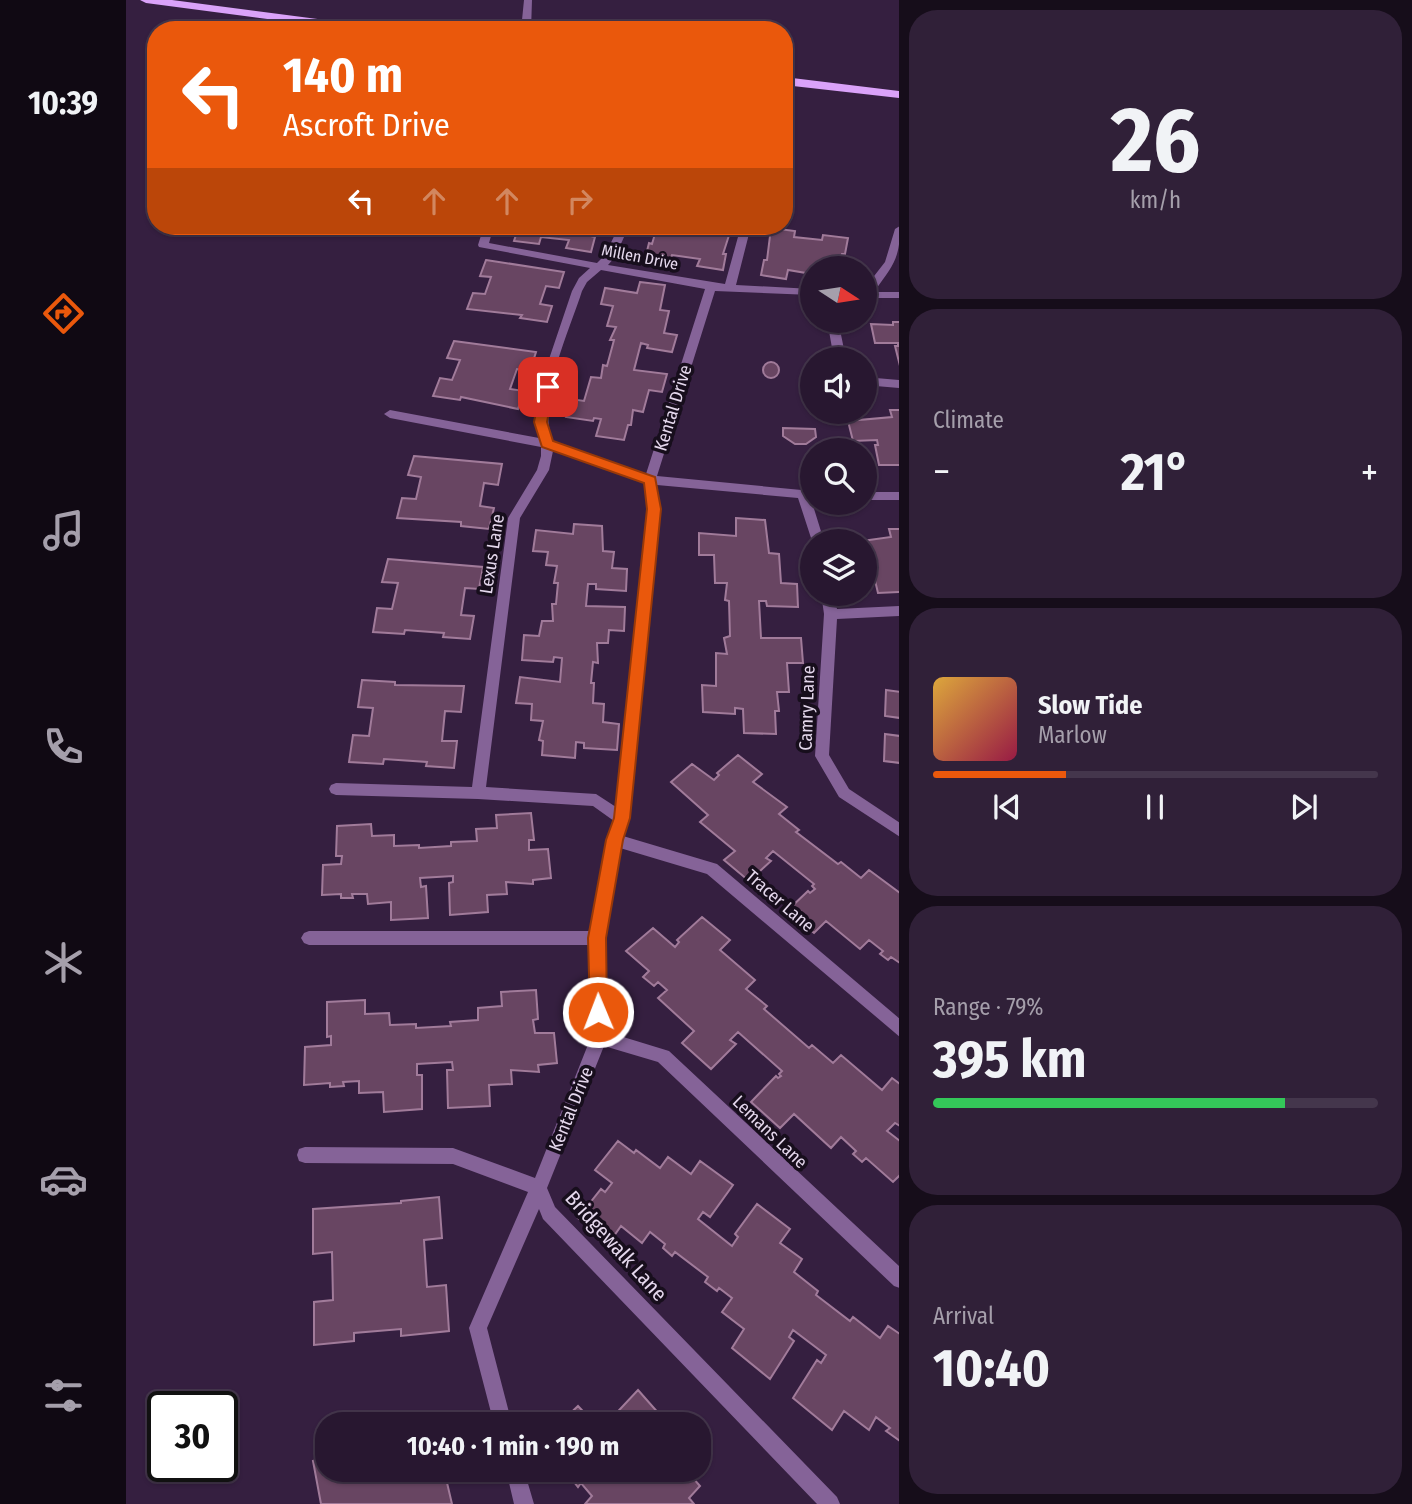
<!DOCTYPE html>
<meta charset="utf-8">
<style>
body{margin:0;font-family:"Fira Sans Condensed",sans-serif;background:#302038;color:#f1f3f6;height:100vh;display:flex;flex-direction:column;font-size:26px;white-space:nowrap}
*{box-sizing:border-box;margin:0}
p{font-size:23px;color:#a59fab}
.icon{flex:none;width:38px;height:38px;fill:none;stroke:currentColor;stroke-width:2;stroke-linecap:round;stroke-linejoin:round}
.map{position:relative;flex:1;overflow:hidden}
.drawer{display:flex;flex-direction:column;gap:10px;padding:10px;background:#160d1a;width:513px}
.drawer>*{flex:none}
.top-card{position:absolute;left:21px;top:21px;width:646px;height:214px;border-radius:28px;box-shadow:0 2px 5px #0004,0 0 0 2px #44364c;background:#ea580c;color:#fff;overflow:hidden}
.needle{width:46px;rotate:102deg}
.tools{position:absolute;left:674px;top:256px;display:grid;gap:14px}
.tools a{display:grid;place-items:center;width:77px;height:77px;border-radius:50%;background:#281730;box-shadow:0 2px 5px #0004,0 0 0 2px #44364c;font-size:35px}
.speed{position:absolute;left:21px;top:1391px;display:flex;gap:14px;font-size:35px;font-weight:700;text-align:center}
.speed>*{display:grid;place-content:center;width:91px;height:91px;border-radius:50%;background:#281730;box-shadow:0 2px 5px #0004,0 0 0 2px #44364c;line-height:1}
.speed .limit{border:4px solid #111;border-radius:10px;background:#fff;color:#111}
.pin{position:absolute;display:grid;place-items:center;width:60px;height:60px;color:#fff;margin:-30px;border-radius:14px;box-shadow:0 4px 10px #0006}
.me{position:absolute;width:77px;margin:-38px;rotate:359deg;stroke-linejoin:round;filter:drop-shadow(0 0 5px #0008)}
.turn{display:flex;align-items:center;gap:24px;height:147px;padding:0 21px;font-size:32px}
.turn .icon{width:91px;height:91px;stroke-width:2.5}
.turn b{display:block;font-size:49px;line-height:60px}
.lanes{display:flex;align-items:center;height:66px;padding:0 21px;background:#0003;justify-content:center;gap:35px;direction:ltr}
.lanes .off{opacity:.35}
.big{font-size:52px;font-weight:700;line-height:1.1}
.drawer .card{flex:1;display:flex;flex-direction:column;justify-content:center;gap:10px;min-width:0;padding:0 24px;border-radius:28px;background:#302038}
.drawer .dial{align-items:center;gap:0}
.dial b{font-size:91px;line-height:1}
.song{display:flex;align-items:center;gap:21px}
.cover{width:84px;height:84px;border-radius:10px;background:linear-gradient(135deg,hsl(40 70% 55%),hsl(340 70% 35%))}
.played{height:7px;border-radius:4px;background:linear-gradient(90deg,#ea580c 30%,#44364c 30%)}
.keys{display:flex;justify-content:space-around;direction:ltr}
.heat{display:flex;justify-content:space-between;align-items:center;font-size:38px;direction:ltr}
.charge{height:10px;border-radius:5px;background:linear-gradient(90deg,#34c759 79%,#44364c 0)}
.trip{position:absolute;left:189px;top:1412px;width:396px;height:70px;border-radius:28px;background:#281730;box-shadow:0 2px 5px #0004,0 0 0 2px #44364c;font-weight:700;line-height:70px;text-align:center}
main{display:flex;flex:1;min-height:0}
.tab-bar{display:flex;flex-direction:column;width:126px;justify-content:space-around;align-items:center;background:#100913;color:#a59fab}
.tab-bar .icon{width:49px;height:49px}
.tab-bar .selected{color:#ea580c}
.tab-bar b{font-size:32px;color:#f1f3f6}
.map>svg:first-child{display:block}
</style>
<main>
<nav class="tab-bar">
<b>10:39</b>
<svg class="icon selected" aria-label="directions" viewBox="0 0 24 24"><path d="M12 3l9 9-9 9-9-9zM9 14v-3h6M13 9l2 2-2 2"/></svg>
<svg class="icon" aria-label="music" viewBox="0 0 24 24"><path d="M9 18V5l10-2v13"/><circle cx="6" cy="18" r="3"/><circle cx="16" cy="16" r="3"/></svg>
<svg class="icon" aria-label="phone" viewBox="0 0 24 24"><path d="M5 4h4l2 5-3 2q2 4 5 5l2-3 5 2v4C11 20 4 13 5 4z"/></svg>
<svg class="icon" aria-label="climate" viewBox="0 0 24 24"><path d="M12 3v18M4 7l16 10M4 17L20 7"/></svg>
<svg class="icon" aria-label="car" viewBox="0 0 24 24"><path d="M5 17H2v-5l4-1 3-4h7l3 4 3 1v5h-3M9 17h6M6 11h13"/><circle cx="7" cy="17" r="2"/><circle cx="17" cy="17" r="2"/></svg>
<svg class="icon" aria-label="filters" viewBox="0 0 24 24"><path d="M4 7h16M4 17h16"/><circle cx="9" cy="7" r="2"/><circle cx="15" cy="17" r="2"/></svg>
</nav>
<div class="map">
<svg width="774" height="1504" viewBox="0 0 774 1504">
<rect width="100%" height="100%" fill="#351f40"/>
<path fill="#684562" stroke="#a17b9a" stroke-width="2" d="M393 226H470L465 236 469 237 465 252 440 248 443 240 415 237 413 244 388 241Z
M606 226 597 254H600L597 270 571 266 574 259 546 255 543 263 519 259 523 243 526 244 531 227 528 226Z
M645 228 669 231 668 237 696 240 697 235 722 238 719 254H716L713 268H686V274L662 270 660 279 635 275 638 260H641Z
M360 260 438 272 433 288 420 286 414 304 426 306 421 322 394 318 396 315 341 309 347 293 359 294 365 277 354 276Z
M514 282 539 285 534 310 543 311 538 333 551 335 546 352 521 348 522 345 515 343 508 370 541 374 536 392 523 390 517 412 507 410 505 425H502L498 440 470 436 475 419 468 418 467 421 440 417 445 399 458 401 465 377 475 378 477 365 481 366 488 340H484L490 327 481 326 487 306 475 304 479 288 511 293Z
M767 322H774V366L769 346H772V343H749L745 324 767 325Z
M328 341 410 352 404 371 391 369 384 389 398 391 392 409 335 397 334 400 307 396 314 378 326 380 334 360 321 358Z
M637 370a8 8 0 1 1 16 0a8 8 0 1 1-16 0Z
M764 410H774V465H753L749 445H752L751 440 727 441 722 421 766 417Z
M657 428 689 429 690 437 680 444H669L657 436Z
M288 456 376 464 372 485 358 483 354 506 368 508 363 529 335 526V522L271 518 276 498 290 499 295 477 282 475Z
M610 518 639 520 643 553 653 554 655 583 671 584 672 607 641 606 640 601H633L635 638H675L677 663H661L663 692H651L653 711H649L650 734 618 733 617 709 609 708V714L577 712 576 685 590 686V653L601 654 598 638 604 636 603 601 599 600 601 583H589L588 555H573V533L610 536Z
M448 524 476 526 477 551 488 552 486 568 501 569 500 591 470 589V584H462L460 606 499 607 498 631 483 630 482 643H471L472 663 467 662 465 683H468L467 703 478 704 477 722 493 724 491 750 458 748V743L450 742 449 758 416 755 417 741 413 740 417 721 405 720 406 704 390 703 394 677 434 682 436 658 428 657 427 662 396 660 398 635 413 636 416 621H427L426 604H430L432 583H428L431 566 420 565 422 552 407 551 410 530 447 534Z
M763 529H774V592L752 593 746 568 751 567 750 563 738 564V541H736L765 537Z
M262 559 357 567 353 589 339 588 335 615 348 616 344 639 317 637 318 633 279 630 278 634 247 632 251 608 266 609 272 583 256 582Z
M236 680 269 682V685L338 686 335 712 319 711 316 741H331L328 768 300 766 301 762 258 759 257 764 223 762 227 735 243 736 247 708 232 707Z
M760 690 774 692V718L759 716Z
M759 734 774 736V763L758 761Z
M612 755 636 774 627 782 661 807 653 814 673 830 670 832 712 864 715 862 735 878 743 870 774 893V963L765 957 762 960 754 954 757 951 743 940 734 949 700 921 688 933 661 911 682 891 684 893 689 889 686 886 688 884 647 851 640 858 645 861 623 881 598 860 609 851 574 822 582 815 545 782 566 764 588 780 593 775 591 773Z
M405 813 408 840H403V850L422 849 425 878 407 880V884L380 882 381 894 361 895 362 912 324 915 323 883 327 882V876L294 878 295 887 300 886 302 918 265 920V902L242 904 241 894H226L227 898H215V894L196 895 197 865 215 864 216 856H210L211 826 245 824 246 836 268 835V846L293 845V848L325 846V842L351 841 350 829 371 828 370 815Z
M576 917 604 940 594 950 629 980 620 989 641 1006 638 1009 683 1048 686 1045 707 1063 715 1055 756 1090 766 1078 774 1084V1126L769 1123 761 1131 774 1141V1175L767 1182 740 1158 736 1162 727 1154 730 1151 715 1137 705 1148 668 1114 654 1128 625 1102 650 1076 652 1078 655 1076 653 1074 656 1071 612 1032 604 1040 610 1044 585 1069 556 1043 568 1031 532 998 541 990 532 982 528 986 517 977 523 971 500 951 527 928 549 947 553 942 551 940Z
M410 990 412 1019 407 1020 409 1033H428L431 1063 412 1065 413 1072 385 1070 386 1084 363 1085 364 1106 322 1108 321 1070H327L326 1062 291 1064V1075H296V1109L258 1112 257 1092 233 1093V1081L217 1082 218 1086 204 1087V1083L178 1085 179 1047 205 1045V1036L201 1037V1002L239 1000V1014L263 1013 264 1025 290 1024V1028L325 1026 324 1022 352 1020V1008L376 1006 375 992Z
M492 1141 508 1153 510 1150 534 1168 542 1157 565 1174 574 1161 607 1185 584 1217 577 1212 572 1219 606 1246 612 1237 609 1234 631 1204 664 1229 654 1243 676 1259 668 1272 692 1291 690 1295 724 1321 727 1317 754 1338 762 1326 774 1334V1441L760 1431 764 1428 750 1417 743 1430 718 1411 706 1430 667 1398 691 1360 695 1363 700 1355 667 1330 663 1337 668 1341 644 1379 606 1348 618 1329 596 1312 606 1298 593 1288 591 1291 579 1282 582 1277 549 1252 546 1256 537 1248 539 1244 524 1232 516 1243 495 1226 483 1243 452 1218 475 1189 479 1192 486 1183 469 1170Z
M313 1197 316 1238 298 1240 301 1287 320 1285 323 1331 275 1336V1329L228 1333V1341L188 1345V1302L207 1300 206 1252 187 1254V1209L275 1203V1201Z
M512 1390 542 1424H483L482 1422Z
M452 1406 469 1424H433Z
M324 1415 327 1424H294Z
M201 1456V1470H318L326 1504H195L187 1461Z
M444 1470H560L574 1486 563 1498 568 1504H459L466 1496 455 1483 452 1487 441 1473Z"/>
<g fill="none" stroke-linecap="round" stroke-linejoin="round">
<path fill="#856398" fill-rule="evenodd" d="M398 0H406L405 30H395Z
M358 226H368L363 243 471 263 479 255 493 226H503L489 257 482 265 599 284 615 226H625L610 285 686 289V295L589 291 531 476 686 491 685 499 698 541H686L672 498 531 485 534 509 503 819 497 836 591 864 774 1019V1037L581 874 494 848 479 938 481 1032 543 1051 774 1267V1288L768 1286 532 1062 478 1046 421 1188 429 1207 711 1497 714 1504H691L417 1219 413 1209 361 1328 386 1424H368L343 1328 402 1192 327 1164 179 1163 173 1161 171 1155 173 1149 179 1147 327 1148 409 1178 465 1037 463 945H183L178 943 175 938 178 933 183 931H465L481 840 488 821 467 806 352 799 210 795 205 793 203 789 205 785 210 783 346 787 382 518 411 470 415 456V447L264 418 258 414 264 410 413 438 409 415 420 368 446 291 453 278 464 268 353 247 352 245ZM475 270 579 289 520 474 426 441C412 396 442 335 456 291L461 282ZM427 451 518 483 522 509 490 807 470 794 360 787 394 518 423 470Z
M774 226C774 260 767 265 748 292H774V298H738V289L759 262 769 229Z
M701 320H712L720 359H708Z
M738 377 774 380V388L738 385Z
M738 492H774V500H738Z
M695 593H708L711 609 774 606V616L711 619 703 755 723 789 774 823V837L713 797 689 756 698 614Z
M380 1470H398L408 1504H388Z"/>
<path fill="#daa2f9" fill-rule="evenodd" d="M14 0H46L253 27 258 30H225L20 3Z
M658 77 774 91V98L658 85Z"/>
</g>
<path fill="#ea580c" stroke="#983908" stroke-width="2" d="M422 382 428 387 421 422 427 441 529 477 535 509 504 818 497 840 480 938 481 1012 479 1018 472 1021 466 1018 464 1012 462 938 480 840 488 818 521 509 518 483 416 447 408 422 415 387Z"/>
<g text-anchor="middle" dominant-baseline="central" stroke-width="7" stroke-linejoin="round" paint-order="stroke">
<g font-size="16" fill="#e5d8ed" stroke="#170e1c">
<text transform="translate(514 257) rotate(11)">Millen Drive</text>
</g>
<g font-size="18" fill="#e5d8ed" stroke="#170e1c">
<text transform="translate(547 408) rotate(-73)">Kental Drive</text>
<text transform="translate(366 554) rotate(-81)">Lexus Lane</text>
<text transform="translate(681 708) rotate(-88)">Camry Lane</text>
<text transform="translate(654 901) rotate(41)">Tracer Lane</text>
<text transform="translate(445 1109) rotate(-68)">Kental Drive</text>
<text transform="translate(644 1132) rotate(44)">Lemans Lane</text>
</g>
<g font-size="21" fill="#e5d8ed" stroke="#170e1c">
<text transform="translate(490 1246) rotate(48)">Bridgewalk Lane</text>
</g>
</g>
</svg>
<div class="tools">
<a><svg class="needle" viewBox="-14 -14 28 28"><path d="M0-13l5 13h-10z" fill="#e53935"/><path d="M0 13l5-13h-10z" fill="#a59fab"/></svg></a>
<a><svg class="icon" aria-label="sound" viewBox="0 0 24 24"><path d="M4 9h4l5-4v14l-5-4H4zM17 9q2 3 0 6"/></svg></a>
<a><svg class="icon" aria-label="search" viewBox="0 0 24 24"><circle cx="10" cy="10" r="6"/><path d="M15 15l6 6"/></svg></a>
<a><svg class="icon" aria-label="layers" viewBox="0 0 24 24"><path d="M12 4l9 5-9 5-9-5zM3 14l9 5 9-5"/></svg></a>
</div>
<div class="speed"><div class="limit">30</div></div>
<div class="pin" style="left:422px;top:387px;background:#d93025"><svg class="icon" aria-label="arrive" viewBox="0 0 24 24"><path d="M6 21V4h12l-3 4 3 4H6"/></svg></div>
<svg class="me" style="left:472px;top:1012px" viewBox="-20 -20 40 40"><circle r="17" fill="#ea580c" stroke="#fff" stroke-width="3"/><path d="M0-11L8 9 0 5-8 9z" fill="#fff"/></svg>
<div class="trip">10:40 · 1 min · 190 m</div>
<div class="top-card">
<div class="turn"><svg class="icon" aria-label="left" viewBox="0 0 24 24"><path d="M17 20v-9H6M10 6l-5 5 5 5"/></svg><div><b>140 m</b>Ascroft Drive</div></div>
<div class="lanes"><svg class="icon" aria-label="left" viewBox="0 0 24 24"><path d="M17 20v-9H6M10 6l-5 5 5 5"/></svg><svg class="icon off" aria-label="ahead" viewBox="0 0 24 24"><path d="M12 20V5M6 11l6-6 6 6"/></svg><svg class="icon off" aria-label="ahead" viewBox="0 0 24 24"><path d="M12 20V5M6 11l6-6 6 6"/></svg><svg class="icon off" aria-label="right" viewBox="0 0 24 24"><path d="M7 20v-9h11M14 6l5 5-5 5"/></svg></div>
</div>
</div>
<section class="drawer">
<div class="card dial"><b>26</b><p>km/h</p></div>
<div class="card"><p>Climate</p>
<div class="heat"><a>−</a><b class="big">21°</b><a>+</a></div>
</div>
<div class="card">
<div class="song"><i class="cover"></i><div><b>Slow Tide</b><p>Marlow</p></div></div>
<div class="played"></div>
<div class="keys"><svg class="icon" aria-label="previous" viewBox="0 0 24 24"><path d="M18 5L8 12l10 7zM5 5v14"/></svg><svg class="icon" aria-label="pause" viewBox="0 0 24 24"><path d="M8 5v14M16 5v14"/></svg><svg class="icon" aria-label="next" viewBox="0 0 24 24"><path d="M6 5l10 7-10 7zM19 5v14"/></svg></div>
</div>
<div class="card"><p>Range · 79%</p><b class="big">395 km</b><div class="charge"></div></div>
<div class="card"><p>Arrival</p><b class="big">10:40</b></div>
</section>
</main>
